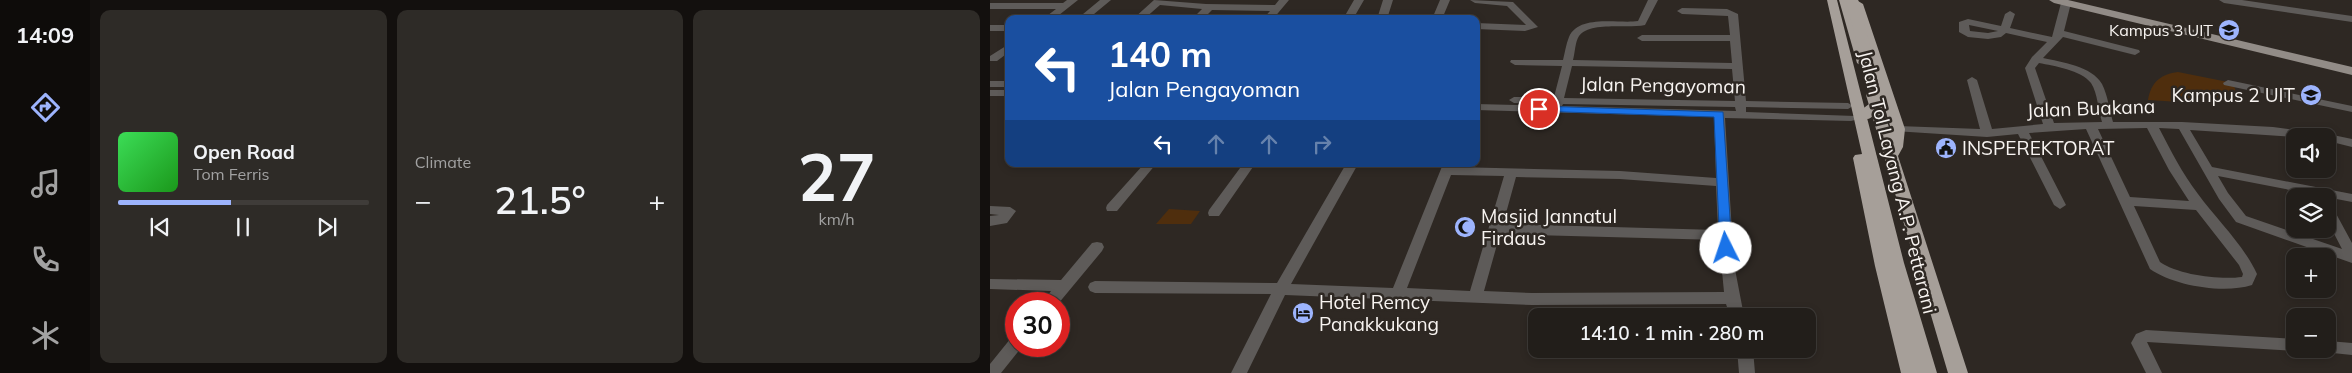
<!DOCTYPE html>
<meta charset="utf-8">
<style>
body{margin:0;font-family:Mulish,sans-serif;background:#2e2b27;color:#f1f3f6;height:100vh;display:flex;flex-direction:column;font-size:19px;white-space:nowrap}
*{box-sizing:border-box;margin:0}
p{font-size:16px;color:#a2a2a2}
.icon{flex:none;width:28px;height:28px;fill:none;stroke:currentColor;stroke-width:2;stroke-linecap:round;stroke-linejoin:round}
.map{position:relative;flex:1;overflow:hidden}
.drawer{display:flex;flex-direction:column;gap:10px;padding:10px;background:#13100e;width:900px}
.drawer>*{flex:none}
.guide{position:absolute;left:15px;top:15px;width:475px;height:152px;border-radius:10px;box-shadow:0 2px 8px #0003,0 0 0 1px #3f3c39;background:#1a4fa0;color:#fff;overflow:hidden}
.buttons{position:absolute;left:1296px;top:128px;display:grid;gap:10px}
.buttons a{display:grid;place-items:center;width:50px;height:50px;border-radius:10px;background:#221e1a;box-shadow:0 2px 8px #0003,0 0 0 1px #3f3c39;font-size:25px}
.speed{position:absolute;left:15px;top:292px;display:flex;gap:10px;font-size:25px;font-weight:700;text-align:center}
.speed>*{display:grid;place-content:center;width:65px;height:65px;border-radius:50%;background:#221e1a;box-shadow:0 2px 8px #0003,0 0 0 1px #3f3c39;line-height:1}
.speed .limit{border:8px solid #d22;background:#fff;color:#111}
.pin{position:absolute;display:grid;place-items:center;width:42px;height:42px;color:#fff;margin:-21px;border:2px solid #fff;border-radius:50%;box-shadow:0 1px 5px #0007}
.me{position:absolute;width:55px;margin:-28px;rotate:356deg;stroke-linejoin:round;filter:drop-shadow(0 0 4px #0008)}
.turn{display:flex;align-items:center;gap:18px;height:105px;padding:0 20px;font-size:22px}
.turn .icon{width:65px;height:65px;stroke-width:2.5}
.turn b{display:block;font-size:35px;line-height:42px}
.lanes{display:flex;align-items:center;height:48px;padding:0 20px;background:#0003;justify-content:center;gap:25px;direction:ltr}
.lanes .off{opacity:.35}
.big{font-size:38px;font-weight:600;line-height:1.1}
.drawer .widget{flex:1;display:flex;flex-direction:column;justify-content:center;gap:8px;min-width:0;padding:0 18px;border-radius:10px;background:#2e2b27}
.drawer .dial{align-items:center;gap:0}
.dial b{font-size:65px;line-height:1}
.song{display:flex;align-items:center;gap:15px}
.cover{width:60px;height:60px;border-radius:8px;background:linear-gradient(135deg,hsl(130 70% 55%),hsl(120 70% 35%))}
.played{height:5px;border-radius:2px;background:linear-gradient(90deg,#9db4fd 45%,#3f3c39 45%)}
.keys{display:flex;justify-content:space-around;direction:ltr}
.heat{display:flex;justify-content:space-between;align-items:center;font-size:28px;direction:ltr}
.drawer .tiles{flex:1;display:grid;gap:10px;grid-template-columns:repeat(3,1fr)}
.trip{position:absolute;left:538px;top:308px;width:288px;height:50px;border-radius:10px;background:#221e1a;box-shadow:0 2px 8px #0003,0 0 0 1px #3f3c39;font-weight:600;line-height:50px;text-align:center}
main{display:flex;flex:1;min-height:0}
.menu{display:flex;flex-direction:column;width:90px;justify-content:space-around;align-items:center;background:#0e0c0a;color:#a2a2a2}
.menu .icon{width:35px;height:35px}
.menu .on{color:#9db4fd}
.menu b{font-size:22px;color:#f1f3f6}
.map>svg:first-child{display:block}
</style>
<main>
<nav class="menu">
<b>14:09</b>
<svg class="icon on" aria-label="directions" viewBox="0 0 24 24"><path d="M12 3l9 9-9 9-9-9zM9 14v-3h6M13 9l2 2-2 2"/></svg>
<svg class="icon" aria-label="music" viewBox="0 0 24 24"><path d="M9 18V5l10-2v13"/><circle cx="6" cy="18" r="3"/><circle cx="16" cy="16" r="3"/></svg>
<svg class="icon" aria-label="phone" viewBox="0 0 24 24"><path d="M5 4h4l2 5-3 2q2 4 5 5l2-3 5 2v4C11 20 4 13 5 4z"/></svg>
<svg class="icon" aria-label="climate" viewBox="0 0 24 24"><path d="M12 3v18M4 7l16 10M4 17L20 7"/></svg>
</nav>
<section class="drawer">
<div class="tiles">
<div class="widget">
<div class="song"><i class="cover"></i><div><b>Open Road</b><p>Tom Ferris</p></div></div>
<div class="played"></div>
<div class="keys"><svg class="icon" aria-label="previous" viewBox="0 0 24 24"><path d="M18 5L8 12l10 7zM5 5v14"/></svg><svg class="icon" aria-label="pause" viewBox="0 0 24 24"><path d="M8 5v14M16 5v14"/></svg><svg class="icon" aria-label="next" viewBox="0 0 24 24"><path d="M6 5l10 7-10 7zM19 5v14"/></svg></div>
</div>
<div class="widget"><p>Climate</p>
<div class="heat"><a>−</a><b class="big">21.5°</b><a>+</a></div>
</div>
<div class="widget dial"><b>27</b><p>km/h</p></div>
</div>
</section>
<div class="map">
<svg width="1362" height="373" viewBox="0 0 1362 373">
<rect width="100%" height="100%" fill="#2e2823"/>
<path fill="#4f2e0d" d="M1188 72 1243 83 1248 98 1220 97 1221 104 1158 100C1161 82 1171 74 1188 72Z
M179 209 210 211 201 224H166Z"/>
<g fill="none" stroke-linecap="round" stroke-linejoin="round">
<path fill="#5e5b59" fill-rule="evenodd" d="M77 0H88L64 19H53L66 9H0V3H73Z
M110 0H121L98 19H87Z
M164 0 216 4 285 5 289 0H299L283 19H273L280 11 222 10 213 19H202L212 9 170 5 154 19H143Z
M364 0H374L363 19H353Z
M393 0H403L397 19H387Z
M450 0H460L452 19H442Z
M480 0 523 2 548 27 535 31 486 29V23L536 25 517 6 485 3Z
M658 0H668L655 25C638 29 600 21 589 36 585 42 585 53 583 60L742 63 740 41H652L647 38 652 35H740L738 16 692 14 687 11 692 8 737 9 748 14 756 101 858 103 863 106 858 109 756 107V112L865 116 867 118 865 120 861 121 735 118 744 264 754 316H740L736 304 542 305 295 295 257 373H241L281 294 105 293 100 291 98 287 100 283 105 281 287 283 356 164H368L301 284 403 288 453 164H465L464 167 630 171 726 178 724 117 486 110V104L562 106V104L524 103 519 100 524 97H564L572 66 525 65 520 62 521 60H573C575 52 576 44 579 37 589 14 629 24 648 21ZM582 66 742 69 745 101 574 98ZM573 104 745 107 746 111 572 106ZM461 175 514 176 480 291 417 288ZM526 177 630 179 726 186 728 230 513 224ZM510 234 729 240 734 292 542 293 494 291Z
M1076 0 1081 3 1074 31 1149 50 1150 52 1145 55 1073 37 1053 58C1071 62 1102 66 1112 84 1118 96 1119 109 1123 122H1192L1283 127 1329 133 1331 136 1305 137 1200 130 1222 167 1362 194V202L1228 176 1238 193 1256 216 1352 249 1338 222V207L1343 208 1362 243V263L1246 222 1229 199 1189 129 1169 128C1181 151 1192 173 1208 194 1227 220 1253 244 1267 274L1262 285C1234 294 1184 286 1160 269L1096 129 1039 133 1076 205 1070 209 1064 205 1028 134 997 137 904 131 902 129 908 126 990 129 977 80 982 77 987 80 1002 129 1053 124 1035 68 1042 57 1057 42 1016 33 1011 37 998 39 978 37 969 32V22L978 19 1011 26 1015 14 1020 11 1025 14 1020 28 1062 37 1071 3ZM979 25 1008 31 998 33 980 31ZM1049 63C1064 66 1091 70 1101 83 1108 94 1108 110 1112 122L1064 123 1045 68ZM1157 128 1179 170 1199 201 1140 197 1108 129ZM1144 206 1206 210 1249 265 1253 274 1252 277C1229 280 1189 275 1170 262Z
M1229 0H1252L1362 16V22L1234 3Z
M0 25H19V31H0Z
M19 44V52L7 61H0V56Z
M1238 80 1362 106V112L1234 85 1233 83Z
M0 81H19V87H0Z
M0 90H19V96H0Z
M1338 134 1362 139V147L1338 141V136H1333Z
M154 164H166L127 211H117L116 208 117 205Z
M253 164H265L229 216H219L218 213 219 210Z
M0 206 20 207 26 211 17 223 0 226V216L9 215 0 214Z
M107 242 112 243 114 247 112 251 68 304H52L61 291 0 289V279L71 280 102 243Z
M1156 330 1305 339V349H1311L1305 351 1157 342 1172 373H1156L1141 343 1146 334Z
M26 337V346L31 348 11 373H0V364L21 338Z
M1338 341 1362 343V355L1333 352 1331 349H1338Z
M747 349H763L765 373H749Z"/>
<path fill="#928c87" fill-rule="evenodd" d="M1059 0H1078L1362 67V75L1064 3Z"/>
<path fill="#a69f99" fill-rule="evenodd" d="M837 0H847L914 263 947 373H911L885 266 863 158 865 155 872 154Z
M849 0H859L879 63 877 66 873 67 867 63Z
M868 1 873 4 915 129 913 147 908 156 978 373H958L876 95 877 92 882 91 888 95 901 133V129L863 4Z"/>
<path stroke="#a69f99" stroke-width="12" d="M862 0 889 104 877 113"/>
</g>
<path fill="#1a73e8" stroke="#114b97" d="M549 106 733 112 742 248 741 251H732L730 248 724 117 545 111 544 109Z"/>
<defs>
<g id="university-disc" transform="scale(1.125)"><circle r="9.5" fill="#9db4fd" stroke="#2e2823"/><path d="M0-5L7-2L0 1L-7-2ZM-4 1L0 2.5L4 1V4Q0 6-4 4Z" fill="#111"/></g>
<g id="civic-disc" transform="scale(1.125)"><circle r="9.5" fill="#9db4fd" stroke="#2e2823"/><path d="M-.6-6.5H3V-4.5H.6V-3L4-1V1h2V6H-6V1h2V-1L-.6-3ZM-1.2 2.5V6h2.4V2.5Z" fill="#111"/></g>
<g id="mosque-disc" transform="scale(1.125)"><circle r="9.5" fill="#9db4fd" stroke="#2e2823"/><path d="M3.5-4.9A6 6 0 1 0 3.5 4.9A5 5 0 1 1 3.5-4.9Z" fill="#111"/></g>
<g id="hotel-disc" transform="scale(1.125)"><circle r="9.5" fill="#9db4fd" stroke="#2e2823"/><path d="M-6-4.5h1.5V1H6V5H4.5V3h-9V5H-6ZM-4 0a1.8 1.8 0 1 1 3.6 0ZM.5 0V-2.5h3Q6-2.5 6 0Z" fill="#111"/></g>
</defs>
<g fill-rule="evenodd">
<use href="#university-disc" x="1239" y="30"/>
<use href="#university-disc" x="1321" y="95"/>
<use href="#civic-disc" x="956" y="148"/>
<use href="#mosque-disc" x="475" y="227"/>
<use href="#hotel-disc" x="313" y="313"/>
</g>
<g text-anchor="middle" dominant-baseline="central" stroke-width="5" stroke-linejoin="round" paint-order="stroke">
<g font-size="16" fill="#f8f4f1" stroke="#2e2823" text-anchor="end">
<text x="1223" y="30">Kampus 3 UIT</text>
</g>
<g font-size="19" fill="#f8f4f1" stroke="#2e2823">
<text transform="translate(673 85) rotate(1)">Jalan Pengayoman</text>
<text transform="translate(1101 108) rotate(-2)">Jalan Buakana</text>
<text transform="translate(908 182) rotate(76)">Jalan Tol Layang A.P. Pettarani</text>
</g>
<g font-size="19" fill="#f8f4f1" stroke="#2e2823" text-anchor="start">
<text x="1305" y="95" text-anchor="end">Kampus 2 UIT</text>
<text x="972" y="148">INSPEREKTORAT</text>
<text x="491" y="216">Masjid Jannatul<tspan x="491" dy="22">Firdaus</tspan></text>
<text x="329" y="302">Hotel Remcy<tspan x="329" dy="22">Panakkukang</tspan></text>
</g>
</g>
</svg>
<div class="buttons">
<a><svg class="icon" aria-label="sound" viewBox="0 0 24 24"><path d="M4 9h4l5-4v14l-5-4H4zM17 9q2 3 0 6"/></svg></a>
<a><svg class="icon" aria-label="layers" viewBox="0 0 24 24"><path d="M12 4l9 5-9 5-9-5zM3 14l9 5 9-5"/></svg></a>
<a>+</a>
<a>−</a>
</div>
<div class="speed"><div class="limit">30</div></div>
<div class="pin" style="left:549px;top:109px;background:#d93025"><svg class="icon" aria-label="arrive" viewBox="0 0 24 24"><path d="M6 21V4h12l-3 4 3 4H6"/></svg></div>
<svg class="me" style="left:736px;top:248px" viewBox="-20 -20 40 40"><circle r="19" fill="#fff"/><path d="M0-13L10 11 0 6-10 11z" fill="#1a73e8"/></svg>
<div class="trip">14:10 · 1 min · 280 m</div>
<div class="guide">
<div class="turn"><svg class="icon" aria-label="left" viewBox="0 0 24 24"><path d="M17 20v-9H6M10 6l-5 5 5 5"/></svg><div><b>140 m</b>Jalan Pengayoman</div></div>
<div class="lanes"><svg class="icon" aria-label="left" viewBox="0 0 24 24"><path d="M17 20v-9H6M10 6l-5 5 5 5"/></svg><svg class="icon off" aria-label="ahead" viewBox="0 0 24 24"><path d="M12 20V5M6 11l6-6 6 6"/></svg><svg class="icon off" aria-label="ahead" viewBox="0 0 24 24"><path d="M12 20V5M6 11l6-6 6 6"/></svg><svg class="icon off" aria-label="right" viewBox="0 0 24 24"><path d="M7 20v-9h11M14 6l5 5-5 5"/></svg></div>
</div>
</div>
</main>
